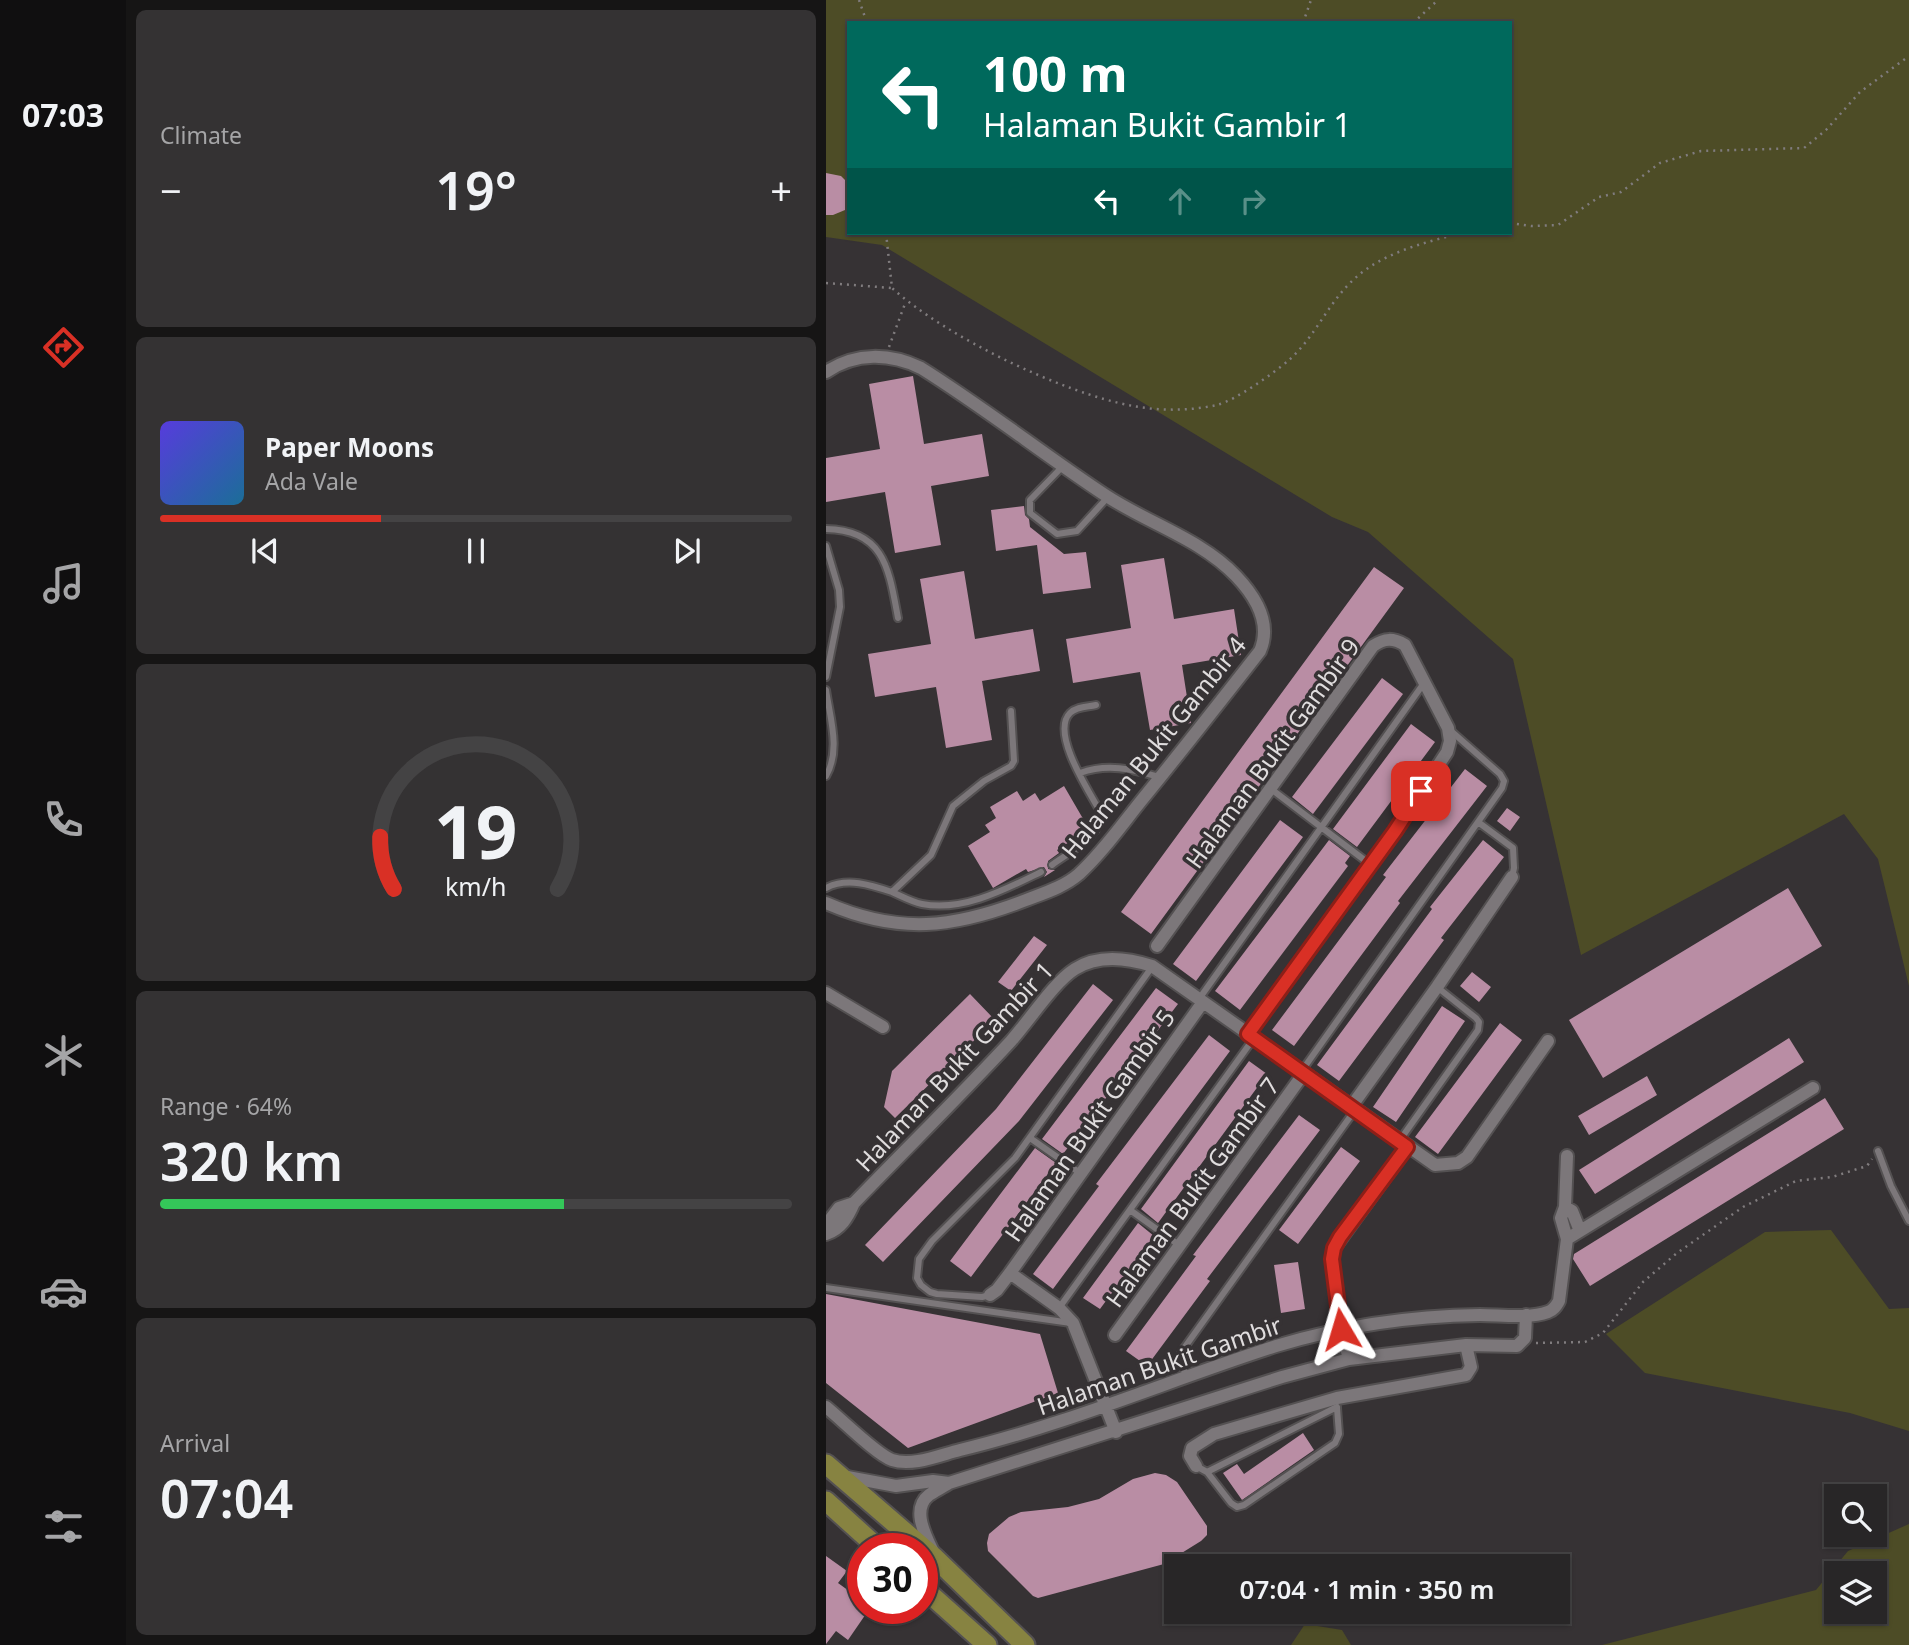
<!DOCTYPE html>
<meta charset="utf-8">
<style>
body{margin:0;font-family:"Noto Sans",sans-serif;background:#343233;color:#f1f3f6;height:100vh;display:flex;flex-direction:column;font-size:26px;white-space:nowrap}
*{box-sizing:border-box;margin:0}
p{font-size:23px;color:#a5a5a7}
.icon{flex:none;width:38px;height:38px;fill:none;stroke:currentColor;stroke-width:2;stroke-linecap:round;stroke-linejoin:round}
.map{position:relative;flex:1;overflow:hidden}
.side{display:flex;flex-direction:column;gap:10px;padding:10px;background:#161515;width:700px}
.side>*{flex:none}
.banner{position:absolute;left:21px;top:21px;width:665px;height:214px;border-radius:0px;box-shadow:0 2px 5px #0004,0 0 0 2px #444344;background:#00695c;color:#fff;overflow:hidden}
.fabs{position:absolute;left:998px;top:1484px;display:grid;gap:14px}
.fabs a{display:grid;place-items:center;width:63px;height:63px;border-radius:0px;background:#282627;box-shadow:0 2px 5px #0004,0 0 0 2px #444344;font-size:35px}
.speed{position:absolute;left:21px;top:1533px;display:flex;gap:14px;font-size:35px;font-weight:700;text-align:center}
.speed>*{display:grid;place-content:center;width:91px;height:91px;border-radius:50%;background:#282627;box-shadow:0 2px 5px #0004,0 0 0 2px #444344;line-height:1}
.speed .limit{border:10px solid #d22;background:#fff;color:#111}
.pin{position:absolute;display:grid;place-items:center;width:60px;height:60px;color:#fff;margin:-30px;border-radius:14px;box-shadow:0 4px 10px #0006}
.me{position:absolute;width:77px;margin:-38px;rotate:353deg;stroke-linejoin:round;filter:drop-shadow(0 0 5px #0008)}
.turn{display:flex;align-items:center;gap:24px;height:147px;padding:0 21px;font-size:32px}
.turn .icon{width:91px;height:91px;stroke-width:2.5}
.turn b{display:block;font-size:49px;line-height:60px}
.lanes{display:flex;align-items:center;height:66px;padding:0 21px;background:#0003;justify-content:center;gap:35px;direction:ltr}
.lanes .off{opacity:.35}
.big{font-size:52px;font-weight:600;line-height:1.1}
.side .widget{flex:1;display:flex;flex-direction:column;justify-content:center;gap:10px;min-width:0;padding:0 24px;border-radius:10px;background:#343233}
.side .dial{align-items:center;gap:0}
.dial svg{height:182px;overflow:visible;fill:none;stroke:#444344;stroke-width:7;stroke-linecap:round;text-anchor:middle}
.dial text{fill:#f1f3f6;stroke:none}
.song{display:flex;align-items:center;gap:21px}
.cover{width:84px;height:84px;border-radius:10px;background:linear-gradient(135deg,hsl(250 70% 55%),hsl(200 70% 35%))}
.played{height:7px;border-radius:4px;background:linear-gradient(90deg,#d93025 35%,#444344 35%)}
.keys{display:flex;justify-content:space-around;direction:ltr}
.heat{display:flex;justify-content:space-between;align-items:center;font-size:38px;direction:ltr}
.charge{height:10px;border-radius:5px;background:linear-gradient(90deg,#34c759 64%,#444344 0)}
.trip{position:absolute;left:338px;top:1554px;width:406px;height:70px;border-radius:0px;background:#282627;box-shadow:0 2px 5px #0004,0 0 0 2px #444344;font-weight:600;line-height:70px;text-align:center}
main{display:flex;flex:1;min-height:0}
.tab-bar{display:flex;flex-direction:column;width:126px;justify-content:space-around;align-items:center;background:#100f10;color:#a5a5a7}
.tab-bar .icon{width:49px;height:49px}
.tab-bar .current{color:#d93025}
.tab-bar b{font-size:32px;color:#f1f3f6}
.map>svg:first-child{display:block}
</style>
<main>
<nav class="tab-bar">
<b>07:03</b>
<svg class="icon current" aria-label="directions" viewBox="0 0 24 24"><path d="M12 3l9 9-9 9-9-9zM9 14v-3h6M13 9l2 2-2 2"/></svg>
<svg class="icon" aria-label="music" viewBox="0 0 24 24"><path d="M9 18V5l10-2v13"/><circle cx="6" cy="18" r="3"/><circle cx="16" cy="16" r="3"/></svg>
<svg class="icon" aria-label="phone" viewBox="0 0 24 24"><path d="M5 4h4l2 5-3 2q2 4 5 5l2-3 5 2v4C11 20 4 13 5 4z"/></svg>
<svg class="icon" aria-label="climate" viewBox="0 0 24 24"><path d="M12 3v18M4 7l16 10M4 17L20 7"/></svg>
<svg class="icon" aria-label="car" viewBox="0 0 24 24"><path d="M5 17H2v-5l4-1 3-4h7l3 4 3 1v5h-3M9 17h6M6 11h13"/><circle cx="7" cy="17" r="2"/><circle cx="17" cy="17" r="2"/></svg>
<svg class="icon" aria-label="filters" viewBox="0 0 24 24"><path d="M4 7h16M4 17h16"/><circle cx="9" cy="7" r="2"/><circle cx="15" cy="17" r="2"/></svg>
</nav>
<section class="side">
<div class="widget"><p>Climate</p>
<div class="heat"><a>−</a><b class="big">19°</b><a>+</a></div>
</div>
<div class="widget">
<div class="song"><i class="cover"></i><div><b>Paper Moons</b><p>Ada Vale</p></div></div>
<div class="played"></div>
<div class="keys"><svg class="icon" aria-label="previous" viewBox="0 0 24 24"><path d="M18 5L8 12l10 7zM5 5v14"/></svg><svg class="icon" aria-label="pause" viewBox="0 0 24 24"><path d="M8 5v14M16 5v14"/></svg><svg class="icon" aria-label="next" viewBox="0 0 24 24"><path d="M6 5l10 7-10 7zM19 5v14"/></svg></div>
</div>
<div class="widget dial"><svg viewBox="0 0 100 80">
<path d="M14 69A42 42 0 1 1 86 69"/>
<path d="M14 69A42 42 0 0 1 8 46" stroke="#d93025"/>
<text x="50" y="56" font-size="32" font-weight="700">19</text>
<text x="50" y="72" font-size="11">km/h</text>
</svg></div>
<div class="widget"><p>Range · 64%</p><b class="big">320 km</b><div class="charge"></div></div>
<div class="widget"><p>Arrival</p><b class="big">07:04</b></div>
</section>
<div class="map">
<svg width="1083" height="1645" viewBox="0 0 1083 1645">
<rect width="100%" height="100%" fill="#363234"/>
<path fill="#4d4c26" fill-rule="evenodd" d="M0 0H1083V986L1052 859 1018 814 755 955 687 659 542 532 506 517 56 245 0 237ZM23 23H684V233H23Z
M1005 1230 1063 1309 1083 1308V1431L1024 1413 819 1373 780 1334 939 1232Z
M1083 1524V1645H776L990 1590 1022 1551ZM1010 1573H1048V1612H1010Z
M479 1624 516 1630 525 1645H465Z"/>
<path fill="#b98da4" d="M0 173 15 176 23 184V205L19 210 7 215H0Z
M87 376 98 444 156 434 163 476 105 486 115 545 69 553 59 492 0 502V458L54 449 43 384Z
M198 506 199 515 203 519 204 527 238 554 260 552 265 588 217 594 211 545 170 551 165 510Z
M338 558 348 619 408 609 415 655 356 665 365 723 324 730 314 672 247 683 240 639 305 628 295 565Z
M548 567 578 588 325 934 295 912Z
M138 571 149 639 207 629 214 671 156 681 166 740 120 748 110 687 49 697 42 654 105 644 94 579Z
M556 678 577 694 487 814 466 797Z
M585 724 609 742 531 847 507 829Z
M639 769 661 786 572 901 574 903 468 1046 446 1030 560 877 557 875Z
M238 786 263 829 231 850 233 853 222 861V869L229 870 218 877 221 872 218 867 202 872 200 869 167 888 142 846 164 832 159 825 170 818 164 807 191 791 197 801 209 793 214 801Z
M681 808 694 817 684 831 671 821Z
M454 820 477 837 370 981 347 964Z
M503 840 524 856 519 863 522 866 414 1010 389 991Z
M657 840 678 857 615 938 618 940 513 1081 491 1065 606 909 604 907Z
M962 888 996 946 777 1078 743 1020Z
M208 936 221 945 185 991 172 982Z
M646 972 665 987 653 1002 634 986Z
M267 984 287 1000 193 1121 57 1262 39 1245 170 1109Z
M330 988 352 1004 237 1154 216 1139Z
M144 994 169 1020 69 1118 58 1107 66 1071Z
M616 1006 639 1021 570 1122 547 1107Z
M674 1023 696 1040 612 1154 589 1137Z
M383 1035 404 1051 227 1289 207 1274 273 1186 270 1184Z
M963 1038 978 1062 769 1194 753 1170Z
M423 1061 441 1074 332 1223 315 1209Z
M821 1076 831 1095 763 1135 752 1116Z
M999 1098 1018 1129 764 1286 747 1259 748 1254Z
M473 1115 494 1130 381 1279 384 1281 321 1366 300 1351 370 1256 367 1255Z
M515 1147 534 1161 472 1244 453 1230Z
M209 1148 230 1163 145 1277 124 1261Z
M312 1223 328 1236 274 1309 257 1298Z
M472 1262 479 1309 455 1313 448 1265Z
M0 1294 214 1334 232 1393 82 1448 0 1383Z
M477 1433 488 1450 416 1500 397 1473 411 1464 418 1474Z
M329 1473 340 1475 351 1482 381 1526V1535L375 1541 338 1564 212 1598 207 1596 162 1551 161 1543 163 1534 183 1517 195 1512 242 1507 273 1499 307 1479Z
M0 1556 21 1571 12 1583 37 1601V1608H44L22 1640 10 1631 0 1644Z"/>
<g fill="none" stroke-linecap="round" stroke-linejoin="round">
<g stroke="#545152" stroke-width="10">
<path id="lane" d="M237 466 204 500V513L231 534 251 531 282 497
M0 529C59 530 63 570 72 618
M0 546 13 590 14 607 0 677
M0 690C4 718 15 750 0 776
M254 773C282 763 305 769 333 777
M445 789 545 865
M652 822 687 848 688 868 686 877
M226 865C243 852 276 837 275 813 264 793 224 733 244 713 251 706 262 707 270 705
M0 888C21 877 45 885 66 892L105 855 127 806 158 781 185 766 188 761 185 711
M66 892C75 896 86 902 96 904 137 912 180 889 215 872
M373 999 598 683
M475 1072 676 788 678 781 674 774 625 731
M204 1138 254 1173
M574 1140 652 1030 653 1022 650 1018 611 987
M1052 1151 1065 1186 1083 1221
M304 1210 353 1245
M0 1288 245 1323
M164 1295 156 1297 111 1294 104 1292 95 1285 91 1278 93 1259 106 1241 189 1158 326 967
M233 1308 428 1038
M360 1376 354 1357 356 1351 529 1110
M370 1466 381 1472 511 1407
M381 1472 405 1503 411 1507 418 1505 509 1443 513 1434 511 1408"/>
</g>
<g stroke="#545152" stroke-width="16">
<path id="street" d="M0 372C30 352 64 353 95 368 159 408 217 454 279 495 321 523 375 539 410 576 430 597 446 623 434 651 394 702 355 752 315 801 295 826 276 853 253 874 238 887 218 893 200 900 128 928 73 935 0 903
M331 946 547 646C559 638 567 638 579 645L622 728 624 741 621 752 569 831 422 1034
M0 993 57 1027
M525 1107 611 987 686 877
M739 1207 746 1211 754 1231
M0 1225 13 1208 28 1203
M0 1234C15 1229 22 1217 28 1203 80 1149 134 1096 185 1041 203 1021 228 982 249 969 273 954 301 958 326 966L609 1165 632 1163 641 1157 722 1041
M741 1239 987 1088
M184 1273 233 1308 247 1323 290 1432
M164 1295 171 1290 184 1273 377 1002
M289 1335 478 1073
M523 1359 515 1329 506 1259 508 1248 581 1147
M0 1407C15 1419 51 1455 66 1460 86 1467 114 1455 134 1450 242 1424 344 1380 450 1346 516 1326 585 1316 654 1315 675 1315 702 1319 722 1312 728 1310 730 1306 733 1301L741 1239 735 1218 739 1207 741 1156
M370 1466 364 1456 366 1448 388 1434 511 1398 640 1375 645 1367 640 1345
M16 1476 70 1486 107 1481 123 1483
M108 1554C101 1538 84 1510 103 1495 109 1491 117 1487 123 1483L456 1377 523 1359 640 1345 691 1346 699 1338 700 1315"/>
</g>
<g stroke="#545152" stroke-width="23">
<path id="primary" d="M0 1464 109 1558 199 1645
M0 1501 53 1549
M96 1587 161 1645"/>
</g>
<path stroke="#807c7e" stroke-width="2.5" stroke-dasharray="2 5" stroke-linecap="butt" d="M33 0 41 23
M477 23 485 0
M587 23 612 0
M684 223 705 226 732 225 773 197 795 192 834 163 875 151 978 148 1000 130 1034 92 1083 56
M60 233 66 288C119 336 236 393 307 406 334 411 364 411 391 405 410 400 448 373 463 360 487 339 500 308 522 285 551 254 596 243 636 233
M0 283 66 288
M63 347 80 301
M710 1343 759 1342 777 1333 817 1282 851 1253 917 1207 970 1181 1006 1177 1041 1166 1046 1159"/>
<use href="#lane" stroke="#7c777a" stroke-width="6"/>
<use href="#street" stroke="#7c777a" stroke-width="12"/>
<use href="#primary" stroke="#878341" stroke-width="19"/>
</g>
<g fill="none" stroke-linecap="round" stroke-linejoin="round">
<g stroke="#8d1f18" stroke-width="18">
<path id="route" d="M515 1329 506 1259 508 1248 514 1237 581 1147 422 1034 569 831 595 791"/>
</g>
<use href="#route" stroke="#d93025" stroke-width="12"/>
</g>
<g text-anchor="middle" dominant-baseline="central" stroke-width="7" stroke-linejoin="round" paint-order="stroke">
<g font-size="24" fill="#e0ddde" stroke="#363234">
<text transform="translate(327 747) rotate(-51)">Halaman Bukit Gambir 4</text>
<text transform="translate(446 753) rotate(-54)">Halaman Bukit Gambir 9</text>
<text transform="translate(128 1066) rotate(-47)">Halaman Bukit Gambir 1</text>
<text transform="translate(263 1125) rotate(-55)">Halaman Bukit Gambir 5</text>
<text transform="translate(366 1192) rotate(-54)">Halaman Bukit Gambir 7</text>
<text transform="translate(333 1365) rotate(-19)">Halaman Bukit Gambir</text>
</g>
</g>
</svg>
<div class="fabs">
<a><svg class="icon" aria-label="search" viewBox="0 0 24 24"><circle cx="10" cy="10" r="6"/><path d="M15 15l6 6"/></svg></a>
<a><svg class="icon" aria-label="layers" viewBox="0 0 24 24"><path d="M12 4l9 5-9 5-9-5zM3 14l9 5 9-5"/></svg></a>
</div>
<div class="speed"><div class="limit">30</div></div>
<div class="pin" style="left:595px;top:791px;background:#d93025"><svg class="icon" aria-label="arrive" viewBox="0 0 24 24"><path d="M6 21V4h12l-3 4 3 4H6"/></svg></div>
<svg class="me" style="left:515px;top:1329px" viewBox="-20 -20 40 40"><path d="M0-17L14 15 0 8-14 15z" fill="#d93025" stroke="#fff" stroke-width="4"/></svg>
<div class="trip">07:04 · 1 min · 350 m</div>
<div class="banner">
<div class="turn"><svg class="icon" aria-label="left" viewBox="0 0 24 24"><path d="M17 20v-9H6M10 6l-5 5 5 5"/></svg><div><b>100 m</b>Halaman Bukit Gambir 1</div></div>
<div class="lanes"><svg class="icon" aria-label="left" viewBox="0 0 24 24"><path d="M17 20v-9H6M10 6l-5 5 5 5"/></svg><svg class="icon off" aria-label="ahead" viewBox="0 0 24 24"><path d="M12 20V5M6 11l6-6 6 6"/></svg><svg class="icon off" aria-label="right" viewBox="0 0 24 24"><path d="M7 20v-9h11M14 6l5 5-5 5"/></svg></div>
</div>
</div>
</main>
